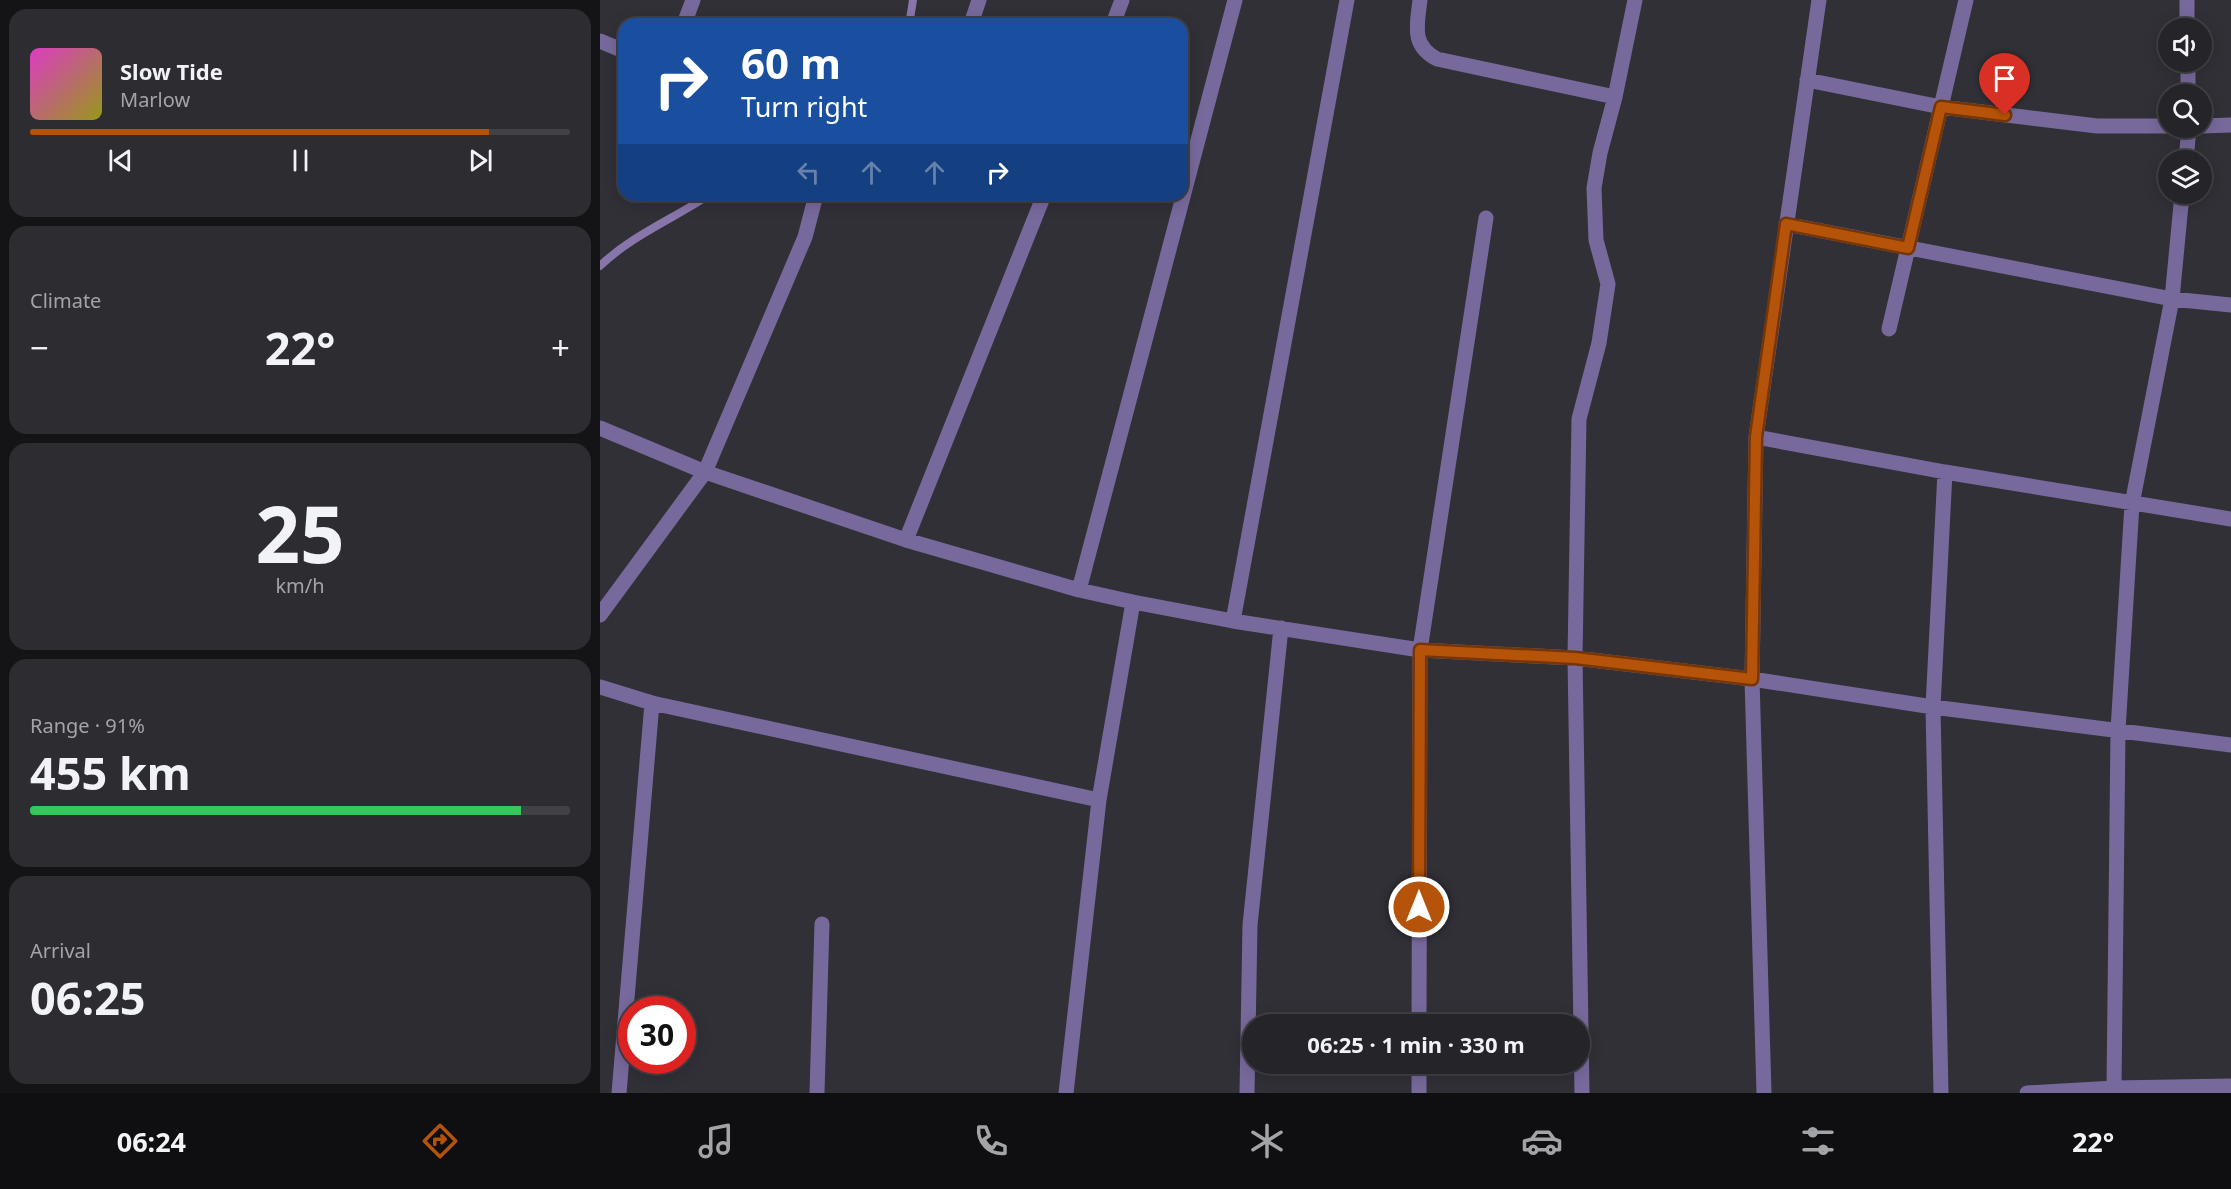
<!DOCTYPE html>
<meta charset="utf-8">
<style>
body{margin:0;font-family:"Noto Sans",sans-serif;background:#2d2c31;color:#f1f3f6;height:100vh;display:flex;flex-direction:column;font-size:22px;white-space:nowrap}
*{box-sizing:border-box;margin:0}
p{font-size:20px;color:#a3a4a8}
.icon{flex:none;width:33px;height:33px;fill:none;stroke:currentColor;stroke-width:2;stroke-linecap:round;stroke-linejoin:round}
.map{position:relative;flex:1;overflow:hidden}
.panel{display:flex;flex-direction:column;gap:9px;padding:9px;background:#141417;width:600px}
.panel>*{flex:none}
.top-card{position:absolute;left:18px;top:18px;width:570px;height:183px;border-radius:18px;box-shadow:0 3px 15px #0003,0 0 0 2px #424146;background:#1a4fa0;color:#fff;overflow:hidden}
.buttons{position:absolute;left:1558px;top:18px;display:grid;gap:12px}
.buttons a{display:grid;place-items:center;width:54px;height:54px;border-radius:50%;background:#252429;box-shadow:0 3px 15px #0003,0 0 0 2px #424146;font-size:30px}
.speed{position:absolute;left:18px;top:996px;display:flex;gap:12px;font-size:30px;font-weight:700;text-align:center}
.speed>*{display:grid;place-content:center;width:78px;height:78px;border-radius:50%;background:#252429;box-shadow:0 3px 15px #0003,0 0 0 2px #424146;line-height:1}
.speed .limit{border:9px solid #d22;background:#fff;color:#111}
.pin{position:absolute;display:grid;place-items:center;width:51px;height:51px;color:#fff;margin:-62px -26px;border-radius:50% 50% 50% 0;rotate:-45deg;box-shadow:0 0 6px #0007}
.pin .icon{rotate:45deg}
.me{position:absolute;width:66px;margin:-33px;rotate:0deg;stroke-linejoin:round;filter:drop-shadow(0 0 4px #0008)}
.turn{display:flex;align-items:center;gap:21px;height:126px;padding:0 24px;font-size:27px}
.turn .icon{width:78px;height:78px;stroke-width:2.5}
.turn b{display:block;font-size:42px;line-height:51px}
.lanes{display:flex;align-items:center;height:57px;padding:0 24px;background:#0003;justify-content:center;gap:30px;direction:ltr}
.lanes .off{opacity:.35}
.big{font-size:45px;font-weight:700;line-height:1.1}
.panel .widget{flex:1;display:flex;flex-direction:column;justify-content:center;gap:9px;min-width:0;padding:0 21px;border-radius:18px;background:#2d2c31}
.panel .dial{align-items:center;gap:0}
.dial b{font-size:78px;line-height:1}
.song{display:flex;align-items:center;gap:18px}
.cover{width:72px;height:72px;border-radius:9px;background:linear-gradient(135deg,hsl(310 70% 55%),hsl(60 70% 35%))}
.played{height:6px;border-radius:3px;background:linear-gradient(90deg,#b45309 85%,#424146 85%)}
.keys{display:flex;justify-content:space-around;direction:ltr}
.heat{display:flex;justify-content:space-between;align-items:center;font-size:33px;direction:ltr}
.charge{height:9px;border-radius:4px;background:linear-gradient(90deg,#34c759 91%,#424146 0)}
.trip{position:absolute;left:642px;top:1014px;width:348px;height:60px;border-radius:30px;background:#252429;box-shadow:0 3px 15px #0003,0 0 0 2px #424146;font-weight:700;line-height:60px;text-align:center}
.tab-bar{display:flex;height:96px;justify-content:space-around;align-items:center;background:#0f0e10;color:#a3a4a8}
.tab-bar .icon{width:42px;height:42px}
.tab-bar .on{color:#b45309}
.tab-bar b{font-size:27px;color:#f1f3f6}
main{display:flex;flex:1;min-height:0}
.map>svg:first-child{display:block}
</style>
<main>
<section class="panel">
<div class="widget">
<div class="song"><i class="cover"></i><div><b>Slow Tide</b><p>Marlow</p></div></div>
<div class="played"></div>
<div class="keys"><svg class="icon" aria-label="previous" viewBox="0 0 24 24"><path d="M18 5L8 12l10 7zM5 5v14"/></svg><svg class="icon" aria-label="pause" viewBox="0 0 24 24"><path d="M8 5v14M16 5v14"/></svg><svg class="icon" aria-label="next" viewBox="0 0 24 24"><path d="M6 5l10 7-10 7zM19 5v14"/></svg></div>
</div>
<div class="widget"><p>Climate</p>
<div class="heat"><a>−</a><b class="big">22°</b><a>+</a></div>
</div>
<div class="widget dial"><b>25</b><p>km/h</p></div>
<div class="widget"><p>Range · 91%</p><b class="big">455 km</b><div class="charge"></div></div>
<div class="widget"><p>Arrival</p><b class="big">06:25</b></div>
</section>
<div class="map">
<svg width="1631" height="1093" viewBox="0 0 1631 1093">
<rect width="100%" height="100%" fill="#313037"/>
<g fill="none" stroke-linecap="round" stroke-linejoin="round">
<path stroke="#8876ab" stroke-width="8" d="M306 24 310 19 313 0
M0 266C31 236 73 219 109 195"/>
<path stroke="#78699c" stroke-width="15" d="M820 0C817 26 811 45 837 59L1015 97
M1219 0 1156 437 1345 472 1333 707 1341 1093
M1587 0V28
M84 24 93 0
M371 24 379 0
M513 24 522 0
M0 41 24 51
M1588 62V94
M1207 80 1341 107 1497 126H1569
M1602 126 1631 125
M1586 160 1589 128
M1186 224 1572 299 1631 305
M1289 329 1366 0
M0 428 105 472 306 540 479 590 533 602
M1156 437 1152 679 1164 1093
M1345 472 1631 519
M306 540 444 195
M479 590 635 0
M0 615 105 472 205 237 216 195
M633 621 747 0
M0 687 52 703
M819 1024 820 650 886 218
M1514 1088 1518 730 1532 504 1572 299 1582 194
M19 1093 52 703 499 800
M217 1093 222 924
M466 1093 499 800 533 602 633 621 820 650 975 658 1152 679 1333 707 1631 745
M647 1093 650 925 681 628
M819 1093V1064
M982 1093 975 658 979 419 999 343 1008 284 996 240 994 188 1000 153 1015 97 1035 0
M1427 1093 1514 1088 1631 1086"/>
</g>
<g fill="none" stroke-linecap="round" stroke-linejoin="round">
<g stroke="#753606" stroke-width="15">
<path id="route" d="M819 907 820 650 975 658 1152 679 1156 437 1186 224 1308 248 1341 107 1405 115"/>
</g>
<use href="#route" stroke="#b45309" stroke-width="10"/>
</g>
</svg>
<div class="buttons">
<a><svg class="icon" aria-label="sound" viewBox="0 0 24 24"><path d="M4 9h4l5-4v14l-5-4H4zM17 9q2 3 0 6"/></svg></a>
<a><svg class="icon" aria-label="search" viewBox="0 0 24 24"><circle cx="10" cy="10" r="6"/><path d="M15 15l6 6"/></svg></a>
<a><svg class="icon" aria-label="layers" viewBox="0 0 24 24"><path d="M12 4l9 5-9 5-9-5zM3 14l9 5 9-5"/></svg></a>
</div>
<div class="speed"><div class="limit">30</div></div>
<div class="pin" style="left:1405px;top:115px;background:#d93025"><svg class="icon" aria-label="arrive" viewBox="0 0 24 24"><path d="M6 21V4h12l-3 4 3 4H6"/></svg></div>
<svg class="me" style="left:819px;top:907px" viewBox="-20 -20 40 40"><circle r="17" fill="#b45309" stroke="#fff" stroke-width="3"/><path d="M0-11L8 9 0 5-8 9z" fill="#fff"/></svg>
<div class="trip">06:25 · 1 min · 330 m</div>
<div class="top-card">
<div class="turn"><svg class="icon" aria-label="right" viewBox="0 0 24 24"><path d="M7 20v-9h11M14 6l5 5-5 5"/></svg><div><b>60 m</b>Turn right</div></div>
<div class="lanes"><svg class="icon off" aria-label="left" viewBox="0 0 24 24"><path d="M17 20v-9H6M10 6l-5 5 5 5"/></svg><svg class="icon off" aria-label="ahead" viewBox="0 0 24 24"><path d="M12 20V5M6 11l6-6 6 6"/></svg><svg class="icon off" aria-label="ahead" viewBox="0 0 24 24"><path d="M12 20V5M6 11l6-6 6 6"/></svg><svg class="icon" aria-label="right" viewBox="0 0 24 24"><path d="M7 20v-9h11M14 6l5 5-5 5"/></svg></div>
</div>
</div>
</main>
<nav class="tab-bar">
<b>06:24</b>
<svg class="icon on" aria-label="directions" viewBox="0 0 24 24"><path d="M12 3l9 9-9 9-9-9zM9 14v-3h6M13 9l2 2-2 2"/></svg>
<svg class="icon" aria-label="music" viewBox="0 0 24 24"><path d="M9 18V5l10-2v13"/><circle cx="6" cy="18" r="3"/><circle cx="16" cy="16" r="3"/></svg>
<svg class="icon" aria-label="phone" viewBox="0 0 24 24"><path d="M5 4h4l2 5-3 2q2 4 5 5l2-3 5 2v4C11 20 4 13 5 4z"/></svg>
<svg class="icon" aria-label="climate" viewBox="0 0 24 24"><path d="M12 3v18M4 7l16 10M4 17L20 7"/></svg>
<svg class="icon" aria-label="car" viewBox="0 0 24 24"><path d="M5 17H2v-5l4-1 3-4h7l3 4 3 1v5h-3M9 17h6M6 11h13"/><circle cx="7" cy="17" r="2"/><circle cx="17" cy="17" r="2"/></svg>
<svg class="icon" aria-label="filters" viewBox="0 0 24 24"><path d="M4 7h16M4 17h16"/><circle cx="9" cy="7" r="2"/><circle cx="15" cy="17" r="2"/></svg>
<b>22°</b>
</nav>
